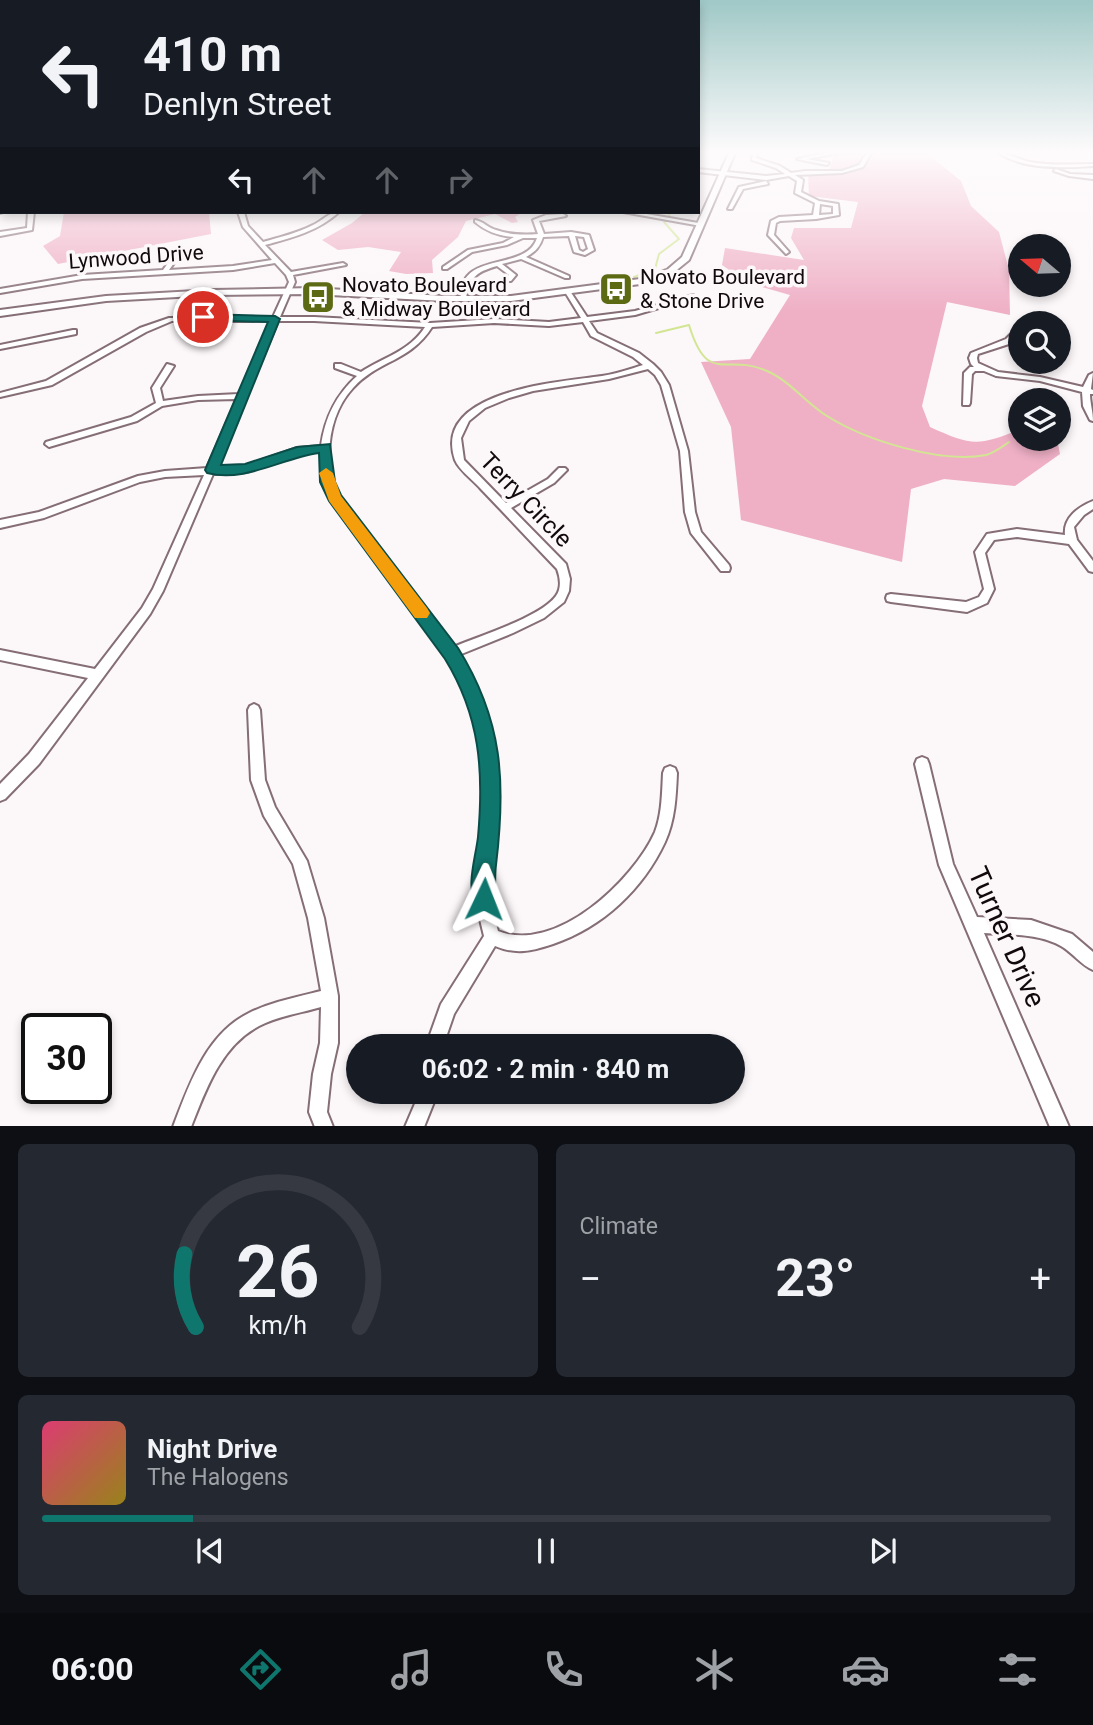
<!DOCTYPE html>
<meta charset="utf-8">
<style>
body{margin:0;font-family:Roboto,sans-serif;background:#242831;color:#f1f3f6;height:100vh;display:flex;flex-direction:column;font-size:26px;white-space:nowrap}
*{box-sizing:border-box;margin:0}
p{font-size:23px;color:#9ea1a6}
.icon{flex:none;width:38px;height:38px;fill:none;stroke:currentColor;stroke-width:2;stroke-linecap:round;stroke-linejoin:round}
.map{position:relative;height:1126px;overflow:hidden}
.side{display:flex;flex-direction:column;gap:18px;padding:18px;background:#0d0f14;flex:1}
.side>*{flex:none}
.hud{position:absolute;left:0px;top:0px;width:700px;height:214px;box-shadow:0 4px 10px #0003;background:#171b24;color:#f1f3f6;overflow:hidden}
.needle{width:46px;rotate:289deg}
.controls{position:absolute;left:1008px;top:234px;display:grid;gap:14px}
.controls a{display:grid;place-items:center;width:63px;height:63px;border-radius:50%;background:#171b24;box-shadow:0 4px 10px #0003;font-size:35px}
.speed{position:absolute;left:21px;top:1013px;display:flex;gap:14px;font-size:35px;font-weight:700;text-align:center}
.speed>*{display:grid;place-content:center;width:91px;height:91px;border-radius:50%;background:#171b24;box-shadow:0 4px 10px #0003;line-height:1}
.speed .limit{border:4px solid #111;border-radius:10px;background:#fff;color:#111}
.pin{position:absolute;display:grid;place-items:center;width:60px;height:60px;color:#fff;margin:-30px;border:4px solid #fff;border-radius:50%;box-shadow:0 2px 7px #0007}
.me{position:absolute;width:77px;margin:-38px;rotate:2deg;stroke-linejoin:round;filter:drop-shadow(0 0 5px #0008)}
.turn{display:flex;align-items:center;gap:24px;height:147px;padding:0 28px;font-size:32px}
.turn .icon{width:91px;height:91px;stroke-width:2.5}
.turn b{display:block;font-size:49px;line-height:60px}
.lanes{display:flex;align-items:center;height:66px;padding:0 28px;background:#0003;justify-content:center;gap:35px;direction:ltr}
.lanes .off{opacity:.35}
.big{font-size:52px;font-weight:700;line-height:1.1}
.side .tile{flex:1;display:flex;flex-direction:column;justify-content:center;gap:10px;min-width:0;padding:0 24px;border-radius:10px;background:#242831}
.side .dial{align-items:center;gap:0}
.dial svg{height:182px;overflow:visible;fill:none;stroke:#363941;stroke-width:7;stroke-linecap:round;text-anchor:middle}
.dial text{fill:#f1f3f6;stroke:none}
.song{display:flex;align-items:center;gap:21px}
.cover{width:84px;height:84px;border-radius:10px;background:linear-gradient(135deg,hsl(340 70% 55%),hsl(50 70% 35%))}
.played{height:7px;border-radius:4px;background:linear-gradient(90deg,#0f766e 15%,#363941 15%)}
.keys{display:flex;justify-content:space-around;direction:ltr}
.heat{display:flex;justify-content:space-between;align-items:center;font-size:38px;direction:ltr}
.side .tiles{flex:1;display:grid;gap:18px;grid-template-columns:1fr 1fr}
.tile:last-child{grid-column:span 2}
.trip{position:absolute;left:346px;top:1034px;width:399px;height:70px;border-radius:35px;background:#171b24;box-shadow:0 4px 10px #0003;font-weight:700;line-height:70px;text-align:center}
.dock{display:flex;height:112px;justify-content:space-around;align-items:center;background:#090b0e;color:#9ea1a6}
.dock .icon{width:49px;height:49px}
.dock .on{color:#0f766e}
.dock b{font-size:32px;color:#f1f3f6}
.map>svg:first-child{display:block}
</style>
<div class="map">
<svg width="1093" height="1127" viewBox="0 0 1093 1127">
<rect width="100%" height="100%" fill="#fcf7f9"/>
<path fill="#efb0c6" d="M843 153H927L961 181 971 206 999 232 1009 270 1010 315 947 302 922 406 930 427C970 445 977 447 1018 430L1017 403 1020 404V439H1057L1060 454 1015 486 944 479 911 489 902 562 741 520 731 427 701 362 750 359 790 295 748 283 722 265 725 248 804 260 791 238 794 228H851L858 202 809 196 808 174 828 175 833 157Z
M64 212H209L211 234 58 264 43 246 60 236Z
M365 212H523L515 217 518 222 512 223 495 214 466 221 458 237 432 260 433 273 406 274 389 271 401 252 368 247 338 250 322 240 352 223Z"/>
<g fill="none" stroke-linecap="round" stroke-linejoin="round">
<path stroke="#d2e593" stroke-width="2" d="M669 216 670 212
M634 277 655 269 659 254 679 239 664 222 666 220
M656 333 689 325C708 387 725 352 767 371 790 381 806 403 827 416 865 440 941 464 986 455 994 453 1002 447 1009 442"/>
<g stroke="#856e76" stroke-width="4">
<path id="minor" d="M753 153H757L756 158 780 166 791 173 805 171H842L859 165 867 153H871L863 167 842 173 795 175 803 180 801 192 819 201 838 204 839 215 816 219 780 221 776 223 774 235 789 252 786 254 768 235 771 221 779 217 813 215 815 203 795 193 797 181 789 176 766 180 698 172V169L766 176 785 174 776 168 752 160ZM820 204 833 206V214L819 215Z
M827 153H839L807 159 829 163 827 165 797 159Z
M998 153C1009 153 1019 160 1030 162 1051 166 1072 164 1093 164V166C1060 168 1027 170 998 153Z
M1056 169 1070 174 1093 175V179L1069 176 1054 171Z
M766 181 768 184 743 189 732 209H728L739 187Z
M2 208 3 212 0 213V209Z
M28 212H34L32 230 0 236V232L27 228Z
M238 212H244L248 226 263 242C280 237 298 233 313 225 322 221 329 212 339 212 318 231 292 238 265 245L291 272 343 263 346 265 293 275 295 282 280 317H314L430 323 494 319 549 322 581 318 565 292 568 290 570 291 587 317 635 311 693 295 696 297 635 315 589 321 597 333 639 353 653 364 661 372 669 385 688 451 695 512 701 532 729 565 730 568 729 571H721L691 533 685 512 680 451 661 385 655 375 648 369 609 379 533 391 509 398 485 408 469 421 461 438 464 460 506 503 548 479 559 468H565L567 470 554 483 511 508 566 564 570 579 569 591 564 602 544 618 513 633 459 655C492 713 500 770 496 836 495 852 490 868 490 884 489 900 494 916 498 931 556 954 633 881 655 832 662 814 662 792 663 773L665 768 670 766 675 768 677 773C676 797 675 820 665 842 643 889 603 927 553 944 532 951 516 955 495 946L454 1014 443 1046H426L441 1004 484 936 476 903 474 883 482 835V762L474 718 467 697 447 657 329 497 324 481 321 451 298 454 246 472 213 474 163 591 150 614 39 764 5 799 0 801V784L29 754 88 678 0 660V650L95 669 142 608 153 589 204 475 165 477 140 482 44 518 0 528V520L39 512 138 476 165 471 207 468 237 399 198 400 162 406 137 421 49 447 45 444 46 442 131 417 156 403 152 388 167 364 174 366 160 388 163 401 198 396 239 394 271 321H172L146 332 52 385 0 397V393L46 381 140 328 169 318 273 317 289 282 286 275 275 263 233 270 82 279 0 293V289L82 275 163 270 174 255 176 254 179 256 169 270 233 266 272 260 243 227ZM278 321H314L425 327C410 351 384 357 361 372L341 364H335V368L357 376C336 395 325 417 321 446L297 448 245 466 216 468ZM583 322 591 336 633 357 643 365C630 369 616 374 602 376 561 382 431 390 455 460 459 470 473 480 480 488 506 515 531 542 557 569 560 577 562 588 556 596 541 617 479 636 453 647 426 611 399 576 372 540 362 527 344 509 337 493 323 460 328 415 353 388 378 360 410 362 432 327L494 323 549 326Z
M623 212H635L704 224 701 226Z
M546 215 563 214 566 216 539 221 544 234 571 232 589 235 594 250 585 255 574 252 569 236 543 237C540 247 535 252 526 257L569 276V278H565L521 259 502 264 516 275 511 281H507L506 280 509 275 497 266C476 272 470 277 466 298L461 299C458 249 526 273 537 238H523L507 245 472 252 447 269H443V267L468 250 503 243 514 237C499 236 487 232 475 222V220C483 221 488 228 496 230 510 235 524 235 538 234L533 220ZM575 236 584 237 588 249 583 252 579 250Z
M73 330H76V334L0 349V345Z
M1011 334 1018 336 1012 343 978 354 977 358 978 363 998 372 1040 377 1083 387 1089 375 1093 373 1091 389 1093 390V394H1090C1090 403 1093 411 1093 421L1090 420 1083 406 1082 392 1040 381 996 376 984 371H975L972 374 970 403 969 405H963L964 373 970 367H974L971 364 969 358 971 353 1006 339Z
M1093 501V509L1084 515 1074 527 1077 540 1093 561V572L1089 571 1069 544 1017 537 994 540 985 553 994 589 987 603 967 612 891 602 887 601 886 598 887 595 891 594 966 602 979 597 984 589 975 552 987 534 1017 529 1065 535C1063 518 1078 507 1093 501Z
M254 704 258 706 260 710 265 780 275 807 307 861 324 918 338 996V1043L331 1074 327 1112 333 1127H315L309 1112 313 1074 320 1043 321 1007C301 1013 278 1016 259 1026 221 1046 206 1089 191 1127H173C189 1085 206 1034 249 1013 271 1002 297 997 321 991L308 918 293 864 264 816 251 780 248 710 250 706Z
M922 757 927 759 929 764 953 864 977 917 1031 920 1072 934 1093 952V970C1081 965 1073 953 1061 946 1038 933 1009 935 984 933L1069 1127H1050L939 865 915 764 917 759Z
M420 1092H438L424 1127H405Z"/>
</g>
<g stroke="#856e76" stroke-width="4">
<path id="major" d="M729 153H735L689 260 673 273 640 284 511 301H444L312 294 213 295 106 301 0 316V310L106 296 213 290 312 288 444 296H511L640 279 667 270 682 257Z"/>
</g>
<use href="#minor" fill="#fff" fill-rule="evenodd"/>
<use href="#major" fill="#fff" fill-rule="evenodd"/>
</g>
<linearGradient id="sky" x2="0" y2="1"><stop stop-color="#9fc8c6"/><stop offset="0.49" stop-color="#fefbfc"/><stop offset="1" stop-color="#fefbfc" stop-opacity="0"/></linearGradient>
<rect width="1093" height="311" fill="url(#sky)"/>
<path fill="#0f766e" stroke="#0a4d48" stroke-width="2" d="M203 314 275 316 280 319 221 465 245 464 297 447 330 444 335 482 341 495 458 648C503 720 506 782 496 865 494 879 497 895 492 907L484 911 476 907C466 885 475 861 478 837 484 771 480 716 445 659L329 501 320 482 319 453C282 458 245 483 207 473L205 470 268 322 199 320V315Z"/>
<path fill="#f59e0b" d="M326 468 333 473 341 496 427 608 430 613 427 618H415L329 501 319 473Z"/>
<defs>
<g id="bus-square" transform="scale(1.75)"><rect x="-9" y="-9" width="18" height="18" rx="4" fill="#5c6a13" stroke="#fcf7f9"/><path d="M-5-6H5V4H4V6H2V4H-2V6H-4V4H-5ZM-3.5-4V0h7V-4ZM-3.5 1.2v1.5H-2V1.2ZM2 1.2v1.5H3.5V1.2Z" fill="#fff"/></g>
</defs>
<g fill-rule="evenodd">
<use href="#bus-square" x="616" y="289"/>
<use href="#bus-square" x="318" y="297"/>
</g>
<g text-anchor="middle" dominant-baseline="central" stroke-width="7" stroke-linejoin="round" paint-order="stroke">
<g font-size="21" fill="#11090c" stroke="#fcf7f9">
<text transform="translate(136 257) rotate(-4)">Lynwood Drive</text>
</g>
<g font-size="21" fill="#11090c" stroke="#fcf7f9" text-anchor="start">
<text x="640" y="277">Novato Boulevard<tspan x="640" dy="24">&amp; Stone Drive</tspan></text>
<text x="342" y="285">Novato Boulevard<tspan x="342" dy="24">&amp; Midway Boulevard</tspan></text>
</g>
<g font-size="24" fill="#11090c" stroke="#fcf7f9">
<text transform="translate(526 500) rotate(46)">Terry Circle</text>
</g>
<g font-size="28" fill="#11090c" stroke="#fcf7f9">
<text transform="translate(1007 937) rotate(66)">Turner Drive</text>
</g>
</g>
</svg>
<div class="controls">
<a><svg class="needle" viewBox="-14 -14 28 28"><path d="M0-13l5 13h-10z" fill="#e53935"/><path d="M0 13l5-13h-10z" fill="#9ea1a6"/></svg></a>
<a><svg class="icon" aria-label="search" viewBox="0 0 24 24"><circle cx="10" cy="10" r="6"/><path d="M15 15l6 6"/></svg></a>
<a><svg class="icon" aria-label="layers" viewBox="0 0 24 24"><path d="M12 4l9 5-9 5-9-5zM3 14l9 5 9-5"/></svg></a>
</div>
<div class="speed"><div class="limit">30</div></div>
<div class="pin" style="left:203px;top:317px;background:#d93025"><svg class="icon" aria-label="arrive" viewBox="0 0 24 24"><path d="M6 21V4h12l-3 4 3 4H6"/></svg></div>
<svg class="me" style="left:484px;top:899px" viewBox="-20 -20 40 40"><path d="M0-17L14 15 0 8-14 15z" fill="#0f766e" stroke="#fff" stroke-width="4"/></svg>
<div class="trip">06:02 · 2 min · 840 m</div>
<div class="hud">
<div class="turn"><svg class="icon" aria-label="left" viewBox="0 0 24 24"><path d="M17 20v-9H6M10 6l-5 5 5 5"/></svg><div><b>410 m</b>Denlyn Street</div></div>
<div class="lanes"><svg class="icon" aria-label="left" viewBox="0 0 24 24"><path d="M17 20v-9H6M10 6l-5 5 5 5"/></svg><svg class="icon off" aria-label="ahead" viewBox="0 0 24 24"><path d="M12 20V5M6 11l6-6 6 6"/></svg><svg class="icon off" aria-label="ahead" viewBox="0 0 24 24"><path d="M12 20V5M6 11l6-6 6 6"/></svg><svg class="icon off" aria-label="right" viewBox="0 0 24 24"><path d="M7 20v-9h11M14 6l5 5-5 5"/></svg></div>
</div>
</div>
<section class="side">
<div class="tiles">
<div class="tile dial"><svg viewBox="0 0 100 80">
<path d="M14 69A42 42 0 1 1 86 69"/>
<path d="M14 69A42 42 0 0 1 9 37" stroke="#0f766e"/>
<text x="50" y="56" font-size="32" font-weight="700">26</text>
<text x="50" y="72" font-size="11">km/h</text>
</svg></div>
<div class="tile"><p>Climate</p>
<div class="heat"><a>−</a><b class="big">23°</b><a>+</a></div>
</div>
<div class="tile">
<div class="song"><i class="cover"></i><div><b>Night Drive</b><p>The Halogens</p></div></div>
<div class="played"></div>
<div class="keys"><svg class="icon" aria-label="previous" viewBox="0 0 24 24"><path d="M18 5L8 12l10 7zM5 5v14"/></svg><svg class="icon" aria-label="pause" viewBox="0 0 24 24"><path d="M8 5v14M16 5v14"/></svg><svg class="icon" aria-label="next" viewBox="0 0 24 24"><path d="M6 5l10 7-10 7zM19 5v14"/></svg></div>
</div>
</div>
</section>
<nav class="dock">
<b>06:00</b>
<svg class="icon on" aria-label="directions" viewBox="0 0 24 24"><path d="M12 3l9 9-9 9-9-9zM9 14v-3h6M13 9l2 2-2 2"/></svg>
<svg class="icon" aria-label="music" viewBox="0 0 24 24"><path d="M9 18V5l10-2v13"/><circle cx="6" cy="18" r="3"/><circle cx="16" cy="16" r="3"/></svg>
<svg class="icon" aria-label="phone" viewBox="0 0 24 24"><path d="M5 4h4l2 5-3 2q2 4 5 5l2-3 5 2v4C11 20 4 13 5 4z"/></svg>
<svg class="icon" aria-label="climate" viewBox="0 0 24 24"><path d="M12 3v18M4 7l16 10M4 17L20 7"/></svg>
<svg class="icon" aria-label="car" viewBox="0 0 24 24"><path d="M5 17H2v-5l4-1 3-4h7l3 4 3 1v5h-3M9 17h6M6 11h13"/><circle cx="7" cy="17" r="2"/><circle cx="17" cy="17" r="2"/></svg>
<svg class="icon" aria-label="filters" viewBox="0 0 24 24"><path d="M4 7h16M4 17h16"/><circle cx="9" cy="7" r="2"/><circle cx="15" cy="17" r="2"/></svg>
</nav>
